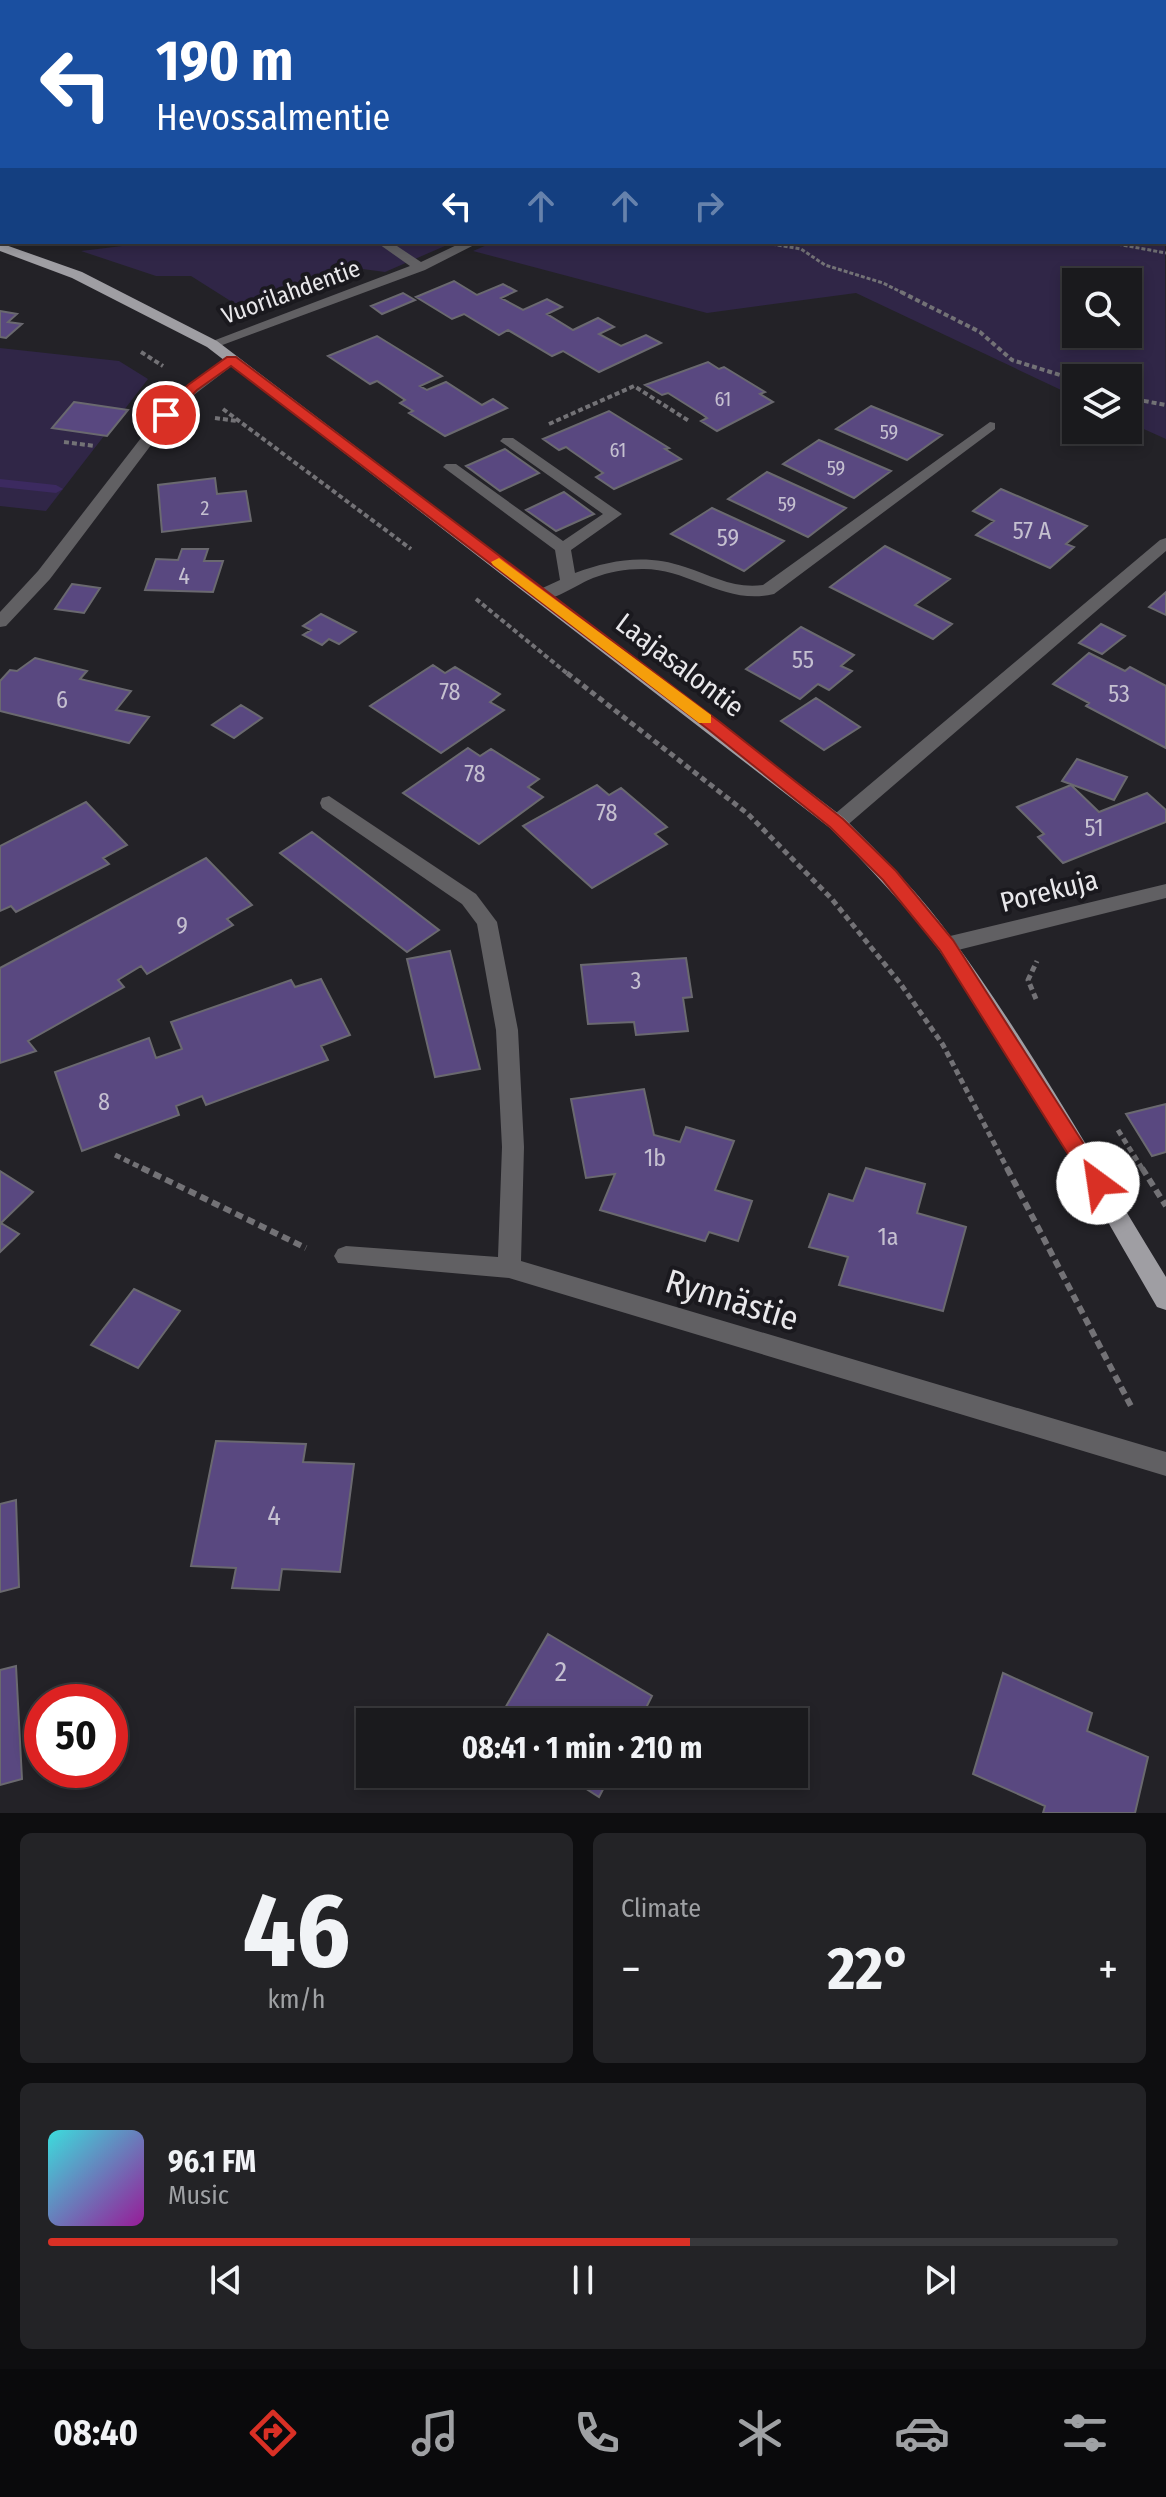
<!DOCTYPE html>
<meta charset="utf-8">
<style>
body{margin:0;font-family:"Fira Sans Condensed",sans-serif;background:#232326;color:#f1f3f6;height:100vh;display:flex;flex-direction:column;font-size:30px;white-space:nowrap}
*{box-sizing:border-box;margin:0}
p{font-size:26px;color:#9fa1a4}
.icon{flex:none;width:44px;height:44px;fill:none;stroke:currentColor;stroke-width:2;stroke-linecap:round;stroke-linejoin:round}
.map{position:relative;height:1813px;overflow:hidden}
.drawer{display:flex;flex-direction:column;gap:20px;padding:20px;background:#0e0e10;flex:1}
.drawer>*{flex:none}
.banner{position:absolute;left:0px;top:0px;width:1166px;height:244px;box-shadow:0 4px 12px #0003,0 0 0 2px #38383b;background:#1a4fa0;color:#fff;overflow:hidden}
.fabs{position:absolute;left:1062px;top:268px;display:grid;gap:16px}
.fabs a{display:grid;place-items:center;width:80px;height:80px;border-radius:0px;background:#1a1a1d;box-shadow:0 4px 12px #0003,0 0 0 2px #38383b;font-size:40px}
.speed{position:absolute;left:24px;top:1684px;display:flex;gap:16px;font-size:40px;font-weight:700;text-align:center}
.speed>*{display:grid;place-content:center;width:104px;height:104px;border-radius:50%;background:#1a1a1d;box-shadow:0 4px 12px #0003,0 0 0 2px #38383b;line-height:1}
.speed .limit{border:12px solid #d22;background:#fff;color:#111}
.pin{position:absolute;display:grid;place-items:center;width:68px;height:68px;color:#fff;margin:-34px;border:4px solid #fff;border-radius:50%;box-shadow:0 2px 8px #0007}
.me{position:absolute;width:88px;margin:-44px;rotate:329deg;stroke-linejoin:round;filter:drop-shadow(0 0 6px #0008)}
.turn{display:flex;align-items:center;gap:28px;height:168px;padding:0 24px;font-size:36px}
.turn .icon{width:104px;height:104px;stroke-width:2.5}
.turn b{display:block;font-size:56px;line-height:68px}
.lanes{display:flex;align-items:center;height:76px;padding:0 24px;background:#0003;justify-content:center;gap:40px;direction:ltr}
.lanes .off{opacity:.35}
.big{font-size:60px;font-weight:700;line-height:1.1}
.drawer .card{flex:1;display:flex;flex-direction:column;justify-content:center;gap:12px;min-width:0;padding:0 28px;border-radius:12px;background:#232326}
.drawer .dial{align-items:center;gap:0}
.dial b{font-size:104px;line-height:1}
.song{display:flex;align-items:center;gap:24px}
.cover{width:96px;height:96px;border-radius:12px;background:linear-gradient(135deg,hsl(180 70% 55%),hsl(300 70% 35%))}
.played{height:8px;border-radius:4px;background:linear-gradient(90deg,#d93025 60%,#38383b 60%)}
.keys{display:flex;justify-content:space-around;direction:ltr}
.heat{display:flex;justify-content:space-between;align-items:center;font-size:44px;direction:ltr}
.drawer .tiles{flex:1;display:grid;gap:20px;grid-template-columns:1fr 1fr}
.card:last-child{grid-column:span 2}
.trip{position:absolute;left:356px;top:1708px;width:452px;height:80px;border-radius:0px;background:#1a1a1d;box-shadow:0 4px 12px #0003,0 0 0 2px #38383b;font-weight:700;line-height:80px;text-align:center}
.tabs{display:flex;height:128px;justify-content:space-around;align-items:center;background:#0a0a0c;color:#9fa1a4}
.tabs .icon{width:56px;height:56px}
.tabs .on{color:#d93025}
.tabs b{font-size:36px;color:#f1f3f6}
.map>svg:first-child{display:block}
</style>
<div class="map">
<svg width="1166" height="1813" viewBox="0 0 1166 1813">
<rect width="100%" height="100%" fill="#232227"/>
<path fill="#302647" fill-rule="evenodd" d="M294 0H609L288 2Z
M1164 71 1166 439 1128 422V378H1076V397L856 293 707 313 473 251 494 242H1164ZM1128 282V334H1076V282Z
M155 242H454L385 272 355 268 248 312 191 276H156L81 251Z
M0 348 119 361 148 379 46 511 0 506Z"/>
<path fill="#3c2a60" d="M0 0H294L2 2V30Z"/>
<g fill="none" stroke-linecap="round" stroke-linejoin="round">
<path fill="#3c2a60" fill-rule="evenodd" d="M0 479 56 485 63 489 56 493 0 487Z"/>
</g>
<path fill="#594880" stroke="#6a696f" stroke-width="2" d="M688 0H854L690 2Z
M454 281 477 295 503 284 516 291 501 298 523 310 547 299 562 307 547 314 573 330 598 318 614 327 599 334 621 346 646 335 661 343 599 372 563 351 552 356 508 330 499 335 464 314 452 319 416 297Z
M403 293 415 300 382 314 371 306Z
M0 311 17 314 8 322 22 324 6 338 0 337Z
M377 336 442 376 420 386 427 390 446 382 482 405 493 399 507 408 445 436 409 413 413 411 400 403 405 400 377 381 370 384 328 356Z
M708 362 719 369 724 367 765 392 760 394 773 402 717 431 701 421 707 418 703 415 668 393 662 395 645 385Z
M74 402 128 410 107 436 52 428Z
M871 406 942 435 907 460 836 429Z
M609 411 669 448 665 449 681 459 614 489 596 477 603 473 570 450 566 447 559 450 543 439Z
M819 440 891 471 854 498 783 464Z
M505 449 539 473 500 491 466 466Z
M767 472 846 508 808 537 728 499Z
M215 478 217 494 246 491 251 521 162 532 158 485Z
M1001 489 1087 526 1066 544 1074 547 1050 568 976 535 994 521 973 511Z
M564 492 594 514 556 531 526 510Z
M712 508 784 541 744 571 671 534Z
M885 546 950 579 915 605 952 624 933 639 830 587Z
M182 549H208L204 561H223L213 592 145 590 156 559 178 560Z
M72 584 100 588 84 613 55 609Z
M1166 592V615L1149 607Z
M321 614 356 632 339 644 329 639 322 645 303 635 311 630 303 626Z
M1101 624 1125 636 1102 654 1079 643Z
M801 627 854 655 841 666 852 671 829 690 818 684 800 699 746 669Z
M1089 653 1125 671 1130 667 1166 686V748L1086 706 1089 703 1053 684Z
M35 658 87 671 80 679 131 691 116 710 149 717 129 743 0 711V681L10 670 17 671Z
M433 665 445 673 455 667 500 694 490 702 504 710 441 753 370 706Z
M816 698 860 727 824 750 781 721Z
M241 705 262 718 234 738 212 725Z
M468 748 480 756 491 749 539 779 528 787 543 797 479 844 403 793Z
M1077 759 1127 777 1114 800 1062 781Z
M597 785 609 795 621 788 667 827 655 834 667 844 592 888 523 826Z
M1071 785 1099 812 1147 793 1166 810V822L1063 863 1038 837 1044 834 1017 807Z
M86 802 127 845 103 858 109 864 16 912 11 906 0 911V846Z
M312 832 439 930 407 952 280 853Z
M206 858 252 905 227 919 233 925 147 974 141 966 118 980 124 987 28 1041 36 1051 0 1063V968Z
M450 951 480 1069 435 1077 407 959Z
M686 958 692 997 683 998 688 1031 636 1035 634 1022 588 1024 581 965Z
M321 979 350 1035 321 1046 328 1060 206 1105 202 1096 176 1106 179 1115 82 1151 55 1072 149 1038 156 1058 182 1049 171 1022 291 980 295 987Z
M644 1089 654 1135 680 1142 686 1127 734 1141 715 1190 752 1201 738 1241 709 1232 705 1241 600 1210 615 1174 586 1178 571 1099Z
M1166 1104V1152L1152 1156 1126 1114Z
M866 1168 925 1184 917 1213 966 1227 943 1311 839 1285 848 1257 809 1247 829 1194 853 1201Z
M0 1171 33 1192 1 1223 19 1234 0 1252Z
M134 1289 180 1311 138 1368 91 1345Z
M216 1441 306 1444 303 1462 354 1464 340 1572 282 1569 279 1590 232 1588 236 1568 191 1566Z
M16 1500 19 1587 0 1592V1504Z
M548 1634 652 1696 639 1722H497Z
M16 1666 22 1779 0 1785V1670Z
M1003 1673 1092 1713 1087 1731 1148 1757 1135 1813H1043L1045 1806 973 1774Z
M563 1774H611L599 1797Z"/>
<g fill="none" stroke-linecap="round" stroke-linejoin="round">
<path stroke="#737276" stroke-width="3" stroke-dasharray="4 2" stroke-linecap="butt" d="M521 0 528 2
M1000 0 1005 2
M444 2 447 0
M760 242 801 249 825 265 883 283 905 294
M1106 242 1166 253"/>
<path stroke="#737276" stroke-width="4" stroke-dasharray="5 3" stroke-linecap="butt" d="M901 292 980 332 1012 360 1076 380
M141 352 163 366
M1128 398 1166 405
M223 409 411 549
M215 418 237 421
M549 424 634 386 689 421
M64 442 95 446
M476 599 569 675"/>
<path stroke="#737276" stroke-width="5" stroke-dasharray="6 4" stroke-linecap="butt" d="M567 673 748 814 831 898 900 983 943 1045 1008 1170
M1036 999 1028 980 1037 961
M1118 1130 1143 1170
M115 1155 146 1170"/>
<path stroke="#737276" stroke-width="6" stroke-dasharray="8 5" stroke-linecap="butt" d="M142 1168 306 1248
M1007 1168 1133 1410
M1142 1168 1166 1206"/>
<path fill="#616063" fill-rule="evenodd" d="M1164 56H1166V62H1164Z
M376 242H391L421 262 463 242H480L425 270 217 347 205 344 410 266Z
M232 355 239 359 237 362 182 404 50 579 6 626 0 627V612L38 571 172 398Z
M990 422 995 423V429L774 594C725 606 689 568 642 569 625 569 609 572 593 578 577 584 553 603 536 599L534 595 536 591 560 580 555 550 443 467 446 464H456L563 541 603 514 500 441 503 438H513L622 514 571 550 575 573C612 559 648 554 685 567 713 576 734 589 763 585Z
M1166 538V551L844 828H830L827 823 830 818 1160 540Z
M329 796 476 894 497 922 518 1030 524 1147 521 1261 1166 1452V1476L509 1278 338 1263 334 1256 338 1249 346 1246 498 1257 502 1147 496 1030 477 924 462 904 322 808 320 803 322 798Z
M1166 884V898L946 953 939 950 936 945 939 940 946 937Z"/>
<path fill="#9f9ea3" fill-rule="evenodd" d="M0 243 82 272 217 341 844 818C883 857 922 896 954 941 1032 1048 1097 1165 1166 1277V1310L1157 1307C1087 1187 1020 1062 939 950 906 906 869 867 830 828L207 347 72 278 0 251Z"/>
</g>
<path fill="#d93025" stroke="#8d1f18" stroke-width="2" d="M227 357H236L720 722 843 819 896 871 953 940 1105 1177 1108 1183 1105 1189 1098 1192 1090 1189 940 950 883 880 830 827 709 730 231 366 197 390 170 418H161V412L188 385Z"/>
<path fill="#f59e0b" d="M499 558 711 715V723H699L493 565 491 562Z"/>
<g text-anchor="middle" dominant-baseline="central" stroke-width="8" stroke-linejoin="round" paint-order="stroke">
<g font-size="20" fill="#c5c0d0">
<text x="723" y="399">61</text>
<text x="889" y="432">59</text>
<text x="618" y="450">61</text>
<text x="836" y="468">59</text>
<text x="787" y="504">59</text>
<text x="205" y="508">2</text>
</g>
<g font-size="24" fill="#e9e8eb" stroke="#1a191e">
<text transform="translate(291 292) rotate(-20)">Vuorilahdentie</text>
</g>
<g font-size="24" fill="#c5c0d0">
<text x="1032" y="531">57 A</text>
<text x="728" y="538">59</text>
<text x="184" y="576">4</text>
<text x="803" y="660">55</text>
<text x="450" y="692">78</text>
<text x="1119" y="694">53</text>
<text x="62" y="700">6</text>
<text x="475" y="774">78</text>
<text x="607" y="813">78</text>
<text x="1094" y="828">51</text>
<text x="182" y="926">9</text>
<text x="636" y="981">3</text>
<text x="104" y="1102">8</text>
<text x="655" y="1158">1b</text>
<text x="888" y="1237">1a</text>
</g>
<g font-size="28" fill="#e9e8eb" stroke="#1a191e">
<text transform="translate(680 665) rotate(37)">Laajasalontie</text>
<text transform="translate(1049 891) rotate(-14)">Porekuja</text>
</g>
<g font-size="28" fill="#c5c0d0">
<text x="274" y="1515">4</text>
<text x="561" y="1671">2</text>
</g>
<g font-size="34" fill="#e9e8eb" stroke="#1a191e">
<text transform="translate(732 1300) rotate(17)">Rynnästie</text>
</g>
</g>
</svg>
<div class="fabs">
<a><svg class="icon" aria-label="search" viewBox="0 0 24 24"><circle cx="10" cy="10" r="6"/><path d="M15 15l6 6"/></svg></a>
<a><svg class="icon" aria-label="layers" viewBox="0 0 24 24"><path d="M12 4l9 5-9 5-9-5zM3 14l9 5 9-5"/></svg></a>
</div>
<div class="speed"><div class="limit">50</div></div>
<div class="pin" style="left:166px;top:415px;background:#d93025"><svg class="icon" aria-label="arrive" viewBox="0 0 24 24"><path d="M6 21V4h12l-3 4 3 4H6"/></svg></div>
<svg class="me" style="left:1098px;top:1183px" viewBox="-20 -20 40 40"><circle r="19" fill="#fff"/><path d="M0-13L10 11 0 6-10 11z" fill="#d93025"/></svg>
<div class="trip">08:41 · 1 min · 210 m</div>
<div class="banner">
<div class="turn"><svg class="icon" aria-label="left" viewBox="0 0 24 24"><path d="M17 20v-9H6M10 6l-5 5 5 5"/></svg><div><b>190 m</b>Hevossalmentie</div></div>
<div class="lanes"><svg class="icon" aria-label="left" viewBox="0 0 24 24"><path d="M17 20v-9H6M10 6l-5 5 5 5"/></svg><svg class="icon off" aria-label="ahead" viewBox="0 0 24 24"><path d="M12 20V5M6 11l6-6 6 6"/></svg><svg class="icon off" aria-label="ahead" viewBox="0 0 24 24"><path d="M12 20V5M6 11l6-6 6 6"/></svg><svg class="icon off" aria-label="right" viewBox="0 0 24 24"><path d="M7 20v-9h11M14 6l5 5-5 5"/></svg></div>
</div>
</div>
<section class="drawer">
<div class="tiles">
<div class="card dial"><b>46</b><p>km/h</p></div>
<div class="card"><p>Climate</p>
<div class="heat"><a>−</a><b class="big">22°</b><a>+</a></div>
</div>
<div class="card">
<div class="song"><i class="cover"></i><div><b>96.1 FM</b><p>Music</p></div></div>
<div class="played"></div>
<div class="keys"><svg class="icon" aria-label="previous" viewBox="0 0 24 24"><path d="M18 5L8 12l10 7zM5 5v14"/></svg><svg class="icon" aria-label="pause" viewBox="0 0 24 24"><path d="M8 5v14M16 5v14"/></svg><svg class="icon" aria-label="next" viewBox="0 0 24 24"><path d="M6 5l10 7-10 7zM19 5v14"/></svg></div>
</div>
</div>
</section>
<nav class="tabs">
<b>08:40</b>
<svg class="icon on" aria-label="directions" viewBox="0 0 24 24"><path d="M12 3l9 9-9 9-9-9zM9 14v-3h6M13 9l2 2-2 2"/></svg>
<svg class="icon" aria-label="music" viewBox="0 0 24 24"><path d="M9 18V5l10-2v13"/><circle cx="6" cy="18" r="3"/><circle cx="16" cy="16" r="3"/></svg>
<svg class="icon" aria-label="phone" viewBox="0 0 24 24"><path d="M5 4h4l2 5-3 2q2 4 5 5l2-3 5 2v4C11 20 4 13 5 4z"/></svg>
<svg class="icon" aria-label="climate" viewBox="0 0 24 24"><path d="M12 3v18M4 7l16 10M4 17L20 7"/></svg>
<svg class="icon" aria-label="car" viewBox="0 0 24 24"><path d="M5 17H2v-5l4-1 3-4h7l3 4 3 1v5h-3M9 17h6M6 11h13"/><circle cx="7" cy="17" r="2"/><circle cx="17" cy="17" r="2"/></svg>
<svg class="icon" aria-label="filters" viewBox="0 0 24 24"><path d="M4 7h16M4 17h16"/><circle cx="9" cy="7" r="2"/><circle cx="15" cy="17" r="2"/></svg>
</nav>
